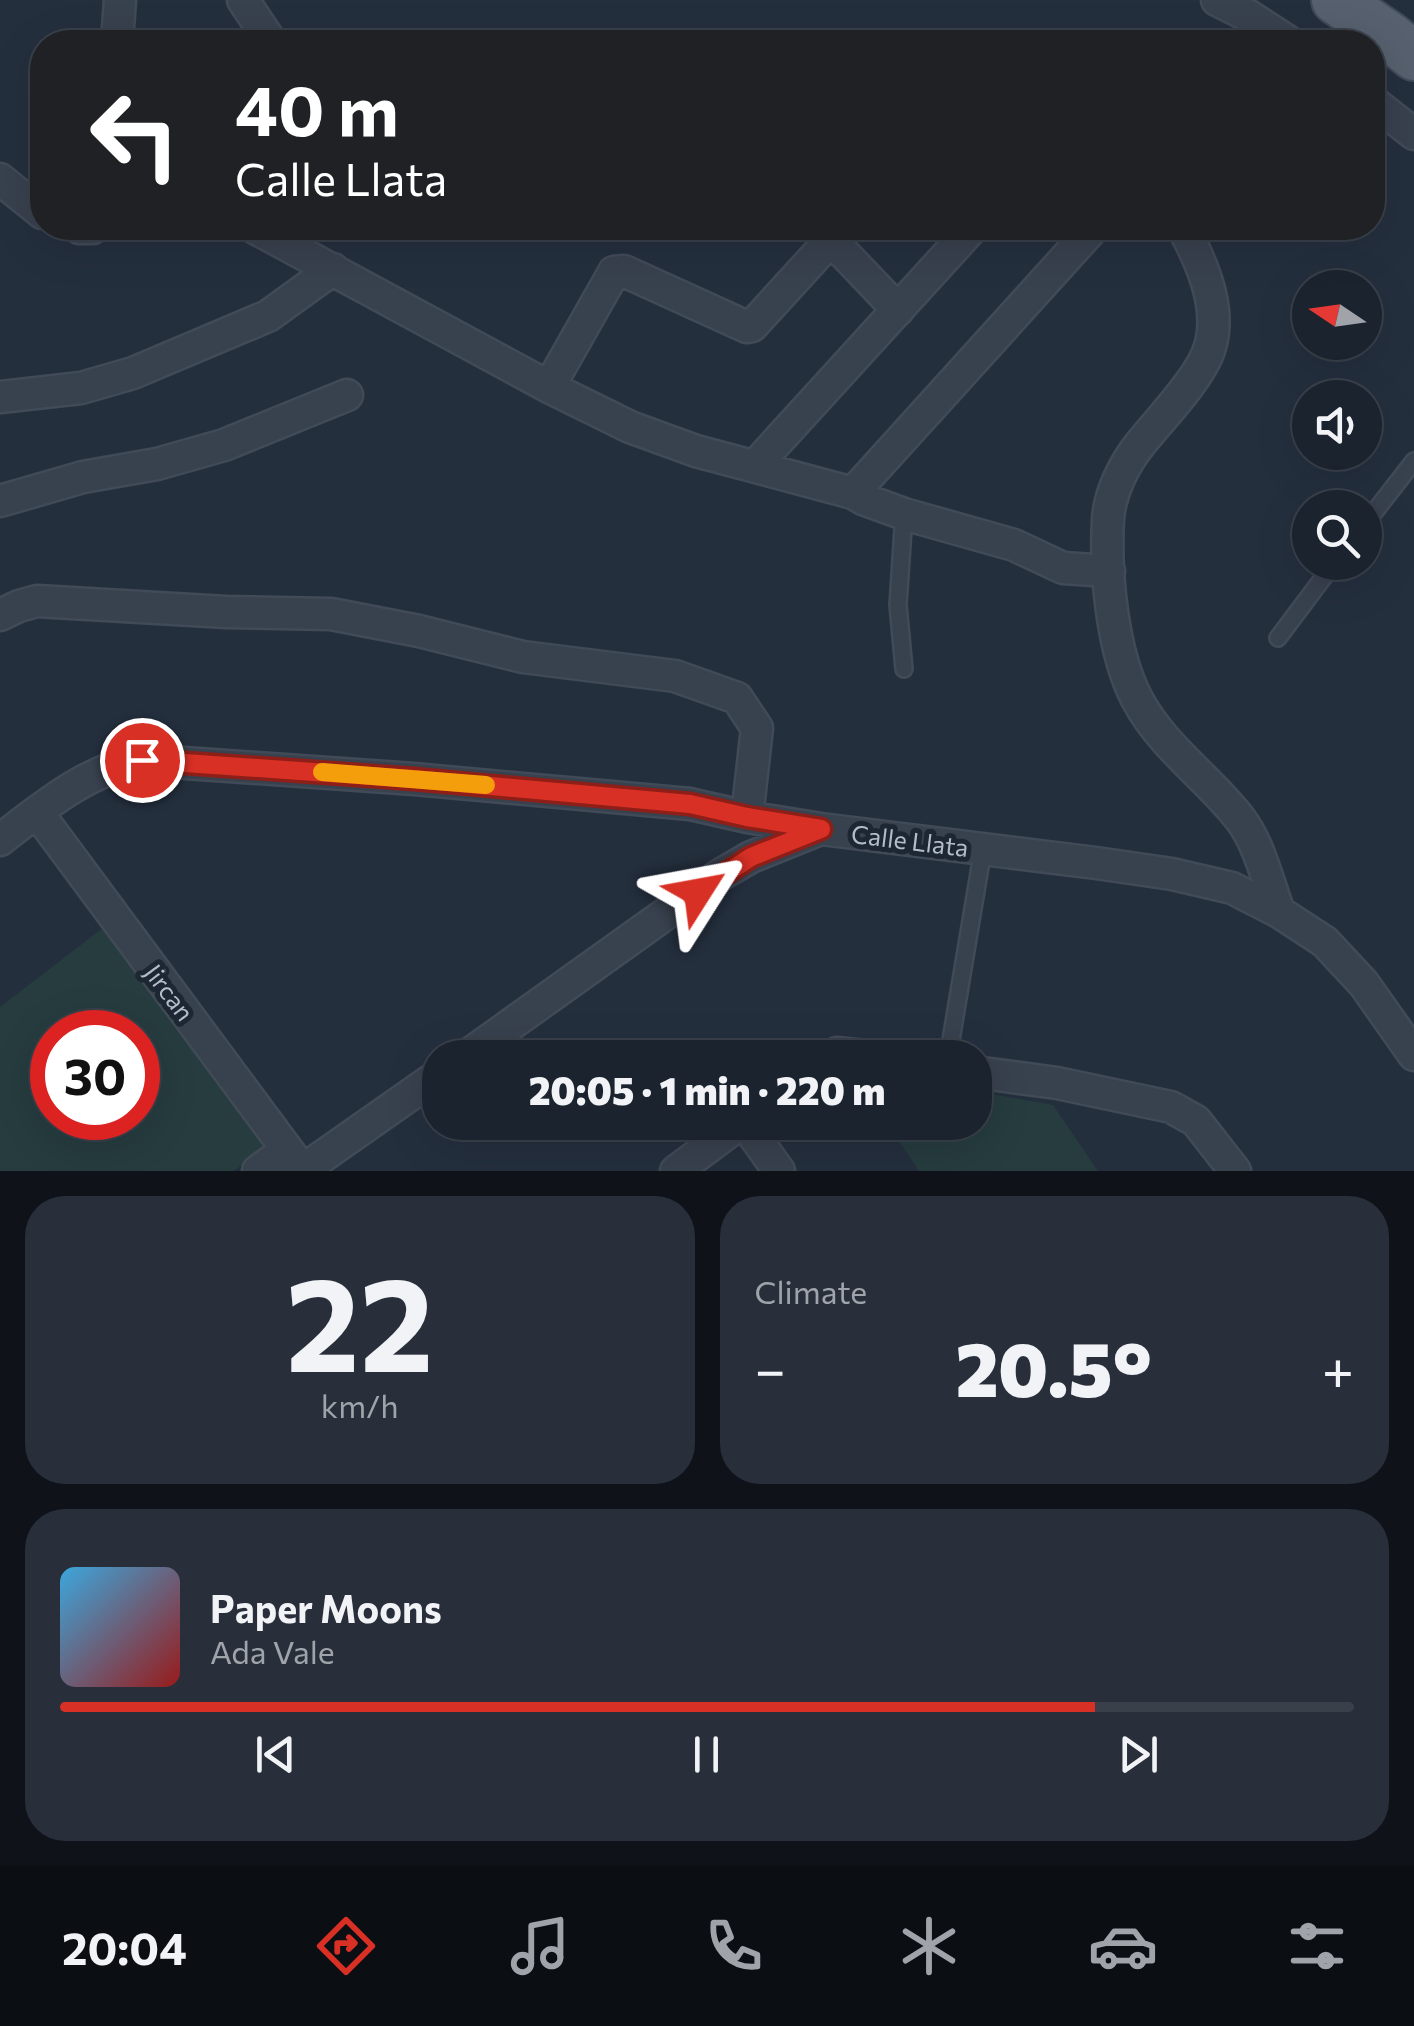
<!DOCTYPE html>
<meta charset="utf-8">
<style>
body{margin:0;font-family:Commissioner,sans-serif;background:#282f3a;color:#f1f3f6;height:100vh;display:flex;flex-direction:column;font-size:38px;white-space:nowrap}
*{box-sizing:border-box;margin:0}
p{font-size:32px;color:#a0a4aa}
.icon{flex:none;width:55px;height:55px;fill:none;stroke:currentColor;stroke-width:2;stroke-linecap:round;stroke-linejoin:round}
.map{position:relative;height:1171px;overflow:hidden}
.drawer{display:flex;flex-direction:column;gap:25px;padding:25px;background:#0f1319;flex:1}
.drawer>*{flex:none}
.guide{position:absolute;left:30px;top:30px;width:1355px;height:210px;border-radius:40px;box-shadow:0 10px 40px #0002,0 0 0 2px #39404a;background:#202124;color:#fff;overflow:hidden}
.needle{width:65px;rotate:283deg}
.fabs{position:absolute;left:1292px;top:270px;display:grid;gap:20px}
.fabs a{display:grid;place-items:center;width:90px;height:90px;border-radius:50%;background:#1b232e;box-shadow:0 10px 40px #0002,0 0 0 2px #39404a;font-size:50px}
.speed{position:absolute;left:30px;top:1010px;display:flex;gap:20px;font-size:50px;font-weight:700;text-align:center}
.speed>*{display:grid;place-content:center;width:130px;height:130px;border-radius:50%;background:#1b232e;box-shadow:0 10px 40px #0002,0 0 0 2px #39404a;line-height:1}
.speed .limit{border:15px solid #d22;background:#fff;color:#111}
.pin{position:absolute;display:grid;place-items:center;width:85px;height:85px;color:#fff;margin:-42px;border:5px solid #fff;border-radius:50%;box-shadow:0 2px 10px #0007}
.me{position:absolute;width:110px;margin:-55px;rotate:56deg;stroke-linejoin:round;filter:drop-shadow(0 0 8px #0008)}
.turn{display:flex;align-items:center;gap:35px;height:210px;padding:0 40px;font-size:45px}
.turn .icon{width:130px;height:130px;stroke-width:2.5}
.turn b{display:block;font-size:70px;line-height:85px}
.big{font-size:75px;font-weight:800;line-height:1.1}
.drawer .card{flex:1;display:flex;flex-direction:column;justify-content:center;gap:15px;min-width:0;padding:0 35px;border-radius:40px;background:#282f3a}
.drawer .dial{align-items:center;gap:0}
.dial b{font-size:130px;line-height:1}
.song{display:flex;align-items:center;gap:30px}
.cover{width:120px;height:120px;border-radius:15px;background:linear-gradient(135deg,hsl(200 70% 55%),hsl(0 70% 35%))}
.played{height:10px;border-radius:5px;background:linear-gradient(90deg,#d93025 80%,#39404a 80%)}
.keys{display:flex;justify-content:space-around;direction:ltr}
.heat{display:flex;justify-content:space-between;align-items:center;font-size:55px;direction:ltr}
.drawer .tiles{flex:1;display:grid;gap:25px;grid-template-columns:1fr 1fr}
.card:last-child{grid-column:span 2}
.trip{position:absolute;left:422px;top:1040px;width:570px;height:100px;border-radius:40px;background:#1b232e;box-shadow:0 10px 40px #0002,0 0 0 2px #39404a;font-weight:800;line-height:100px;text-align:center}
.tab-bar{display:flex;height:160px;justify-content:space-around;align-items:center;background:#0b0e12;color:#a0a4aa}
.tab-bar .icon{width:70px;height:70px}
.tab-bar .active{color:#d93025}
.tab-bar b{font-size:45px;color:#f1f3f6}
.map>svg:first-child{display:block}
</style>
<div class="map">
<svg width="1414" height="1171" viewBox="0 0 1414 1171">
<rect width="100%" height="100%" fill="#242f3e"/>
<path fill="#263c3f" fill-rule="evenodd" d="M104 927 268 1146 234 1171H0V1007ZM52 1032H138V1118H52Z
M975 1091 1053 1105 1098 1171H919L887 1123 975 1122Z"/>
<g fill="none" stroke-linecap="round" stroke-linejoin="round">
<g stroke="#414a57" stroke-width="20">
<path id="lane" d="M1365 524 1414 461
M1278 638 1335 562
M904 669 898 605 904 514
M948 1058 983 849"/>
</g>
<g stroke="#414a57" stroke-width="35">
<path id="street" d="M243 0 271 42
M1217 0 1249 16 1289 42
M117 42 120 0
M1372 101 1414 134
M0 179 42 213
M79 228H93
M255 228 549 387 630 427 696 451 853 493 863 499 904 514 1014 545 1063 568 1109 571
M1183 228C1205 268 1228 322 1202 365 1186 393 1161 418 1141 443 1124 464 1110 492 1108 519 1105 572 1112 652 1137 699 1162 747 1209 778 1241 820 1260 846 1268 882 1279 912
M549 387 614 272 624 271 747 327 752 326 826 245 831 243 836 245 898 310
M0 397 81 388 133 373 268 316 333 269
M755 466 972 228
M853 493 1093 228
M0 501 83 477 157 464 224 445 347 395
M0 615 19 606 37 601 226 612 331 614 419 631 523 657 675 676 737 698 757 728 747 817
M37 812 303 1171
M0 840C43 807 88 769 142 760L414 779 690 804 747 817 821 829 1096 863 1172 874 1232 888 1279 912 1325 942 1364 984 1414 1055
M464 1058 720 875 751 857 818 830
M831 1058 837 1053 884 1058
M975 1072 1057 1083 1171 1107 1196 1121 1235 1171
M744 1122 779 1171
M303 1170 440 1074
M258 1171 287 1150
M676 1171 742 1122"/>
</g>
<g stroke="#414a57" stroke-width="52">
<path id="primary" d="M1336 0 1389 36 1414 56"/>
</g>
<use href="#lane" stroke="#38414e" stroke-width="15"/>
<use href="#street" stroke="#38414e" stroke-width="30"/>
<use href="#primary" stroke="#56606e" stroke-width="48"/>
</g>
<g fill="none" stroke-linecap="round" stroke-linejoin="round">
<g stroke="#8d1f18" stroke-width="25">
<path id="route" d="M142 760 414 779 690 804 747 817 821 829 751 857 698 892"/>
</g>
<use href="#route" stroke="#d93025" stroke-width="18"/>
<path stroke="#f59e0b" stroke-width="18" d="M322 772 486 785"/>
</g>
<g text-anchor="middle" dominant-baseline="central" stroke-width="10" stroke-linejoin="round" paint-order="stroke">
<g font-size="25" fill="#b4bcc9" stroke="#1d2633">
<text transform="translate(910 840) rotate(7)">Calle Llata</text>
<text transform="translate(170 992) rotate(53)">Jircan</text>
</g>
</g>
</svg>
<div class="fabs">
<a><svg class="needle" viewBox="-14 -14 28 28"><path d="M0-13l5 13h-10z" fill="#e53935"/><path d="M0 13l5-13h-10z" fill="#a0a4aa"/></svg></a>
<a><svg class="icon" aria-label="sound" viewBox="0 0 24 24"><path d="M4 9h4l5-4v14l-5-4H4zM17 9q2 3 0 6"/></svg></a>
<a><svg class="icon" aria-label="search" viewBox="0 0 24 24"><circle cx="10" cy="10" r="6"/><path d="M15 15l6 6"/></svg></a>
</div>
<div class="speed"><div class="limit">30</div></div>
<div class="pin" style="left:142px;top:760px;background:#d93025"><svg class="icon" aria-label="arrive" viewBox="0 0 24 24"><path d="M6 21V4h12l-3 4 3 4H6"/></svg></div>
<svg class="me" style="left:698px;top:892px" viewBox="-20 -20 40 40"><path d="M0-17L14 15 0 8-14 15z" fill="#d93025" stroke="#fff" stroke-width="4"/></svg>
<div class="trip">20:05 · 1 min · 220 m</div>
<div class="guide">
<div class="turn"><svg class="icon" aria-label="left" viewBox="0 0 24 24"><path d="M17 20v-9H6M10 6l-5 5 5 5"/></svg><div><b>40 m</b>Calle Llata</div></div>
</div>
</div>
<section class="drawer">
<div class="tiles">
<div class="card dial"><b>22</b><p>km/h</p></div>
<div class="card"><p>Climate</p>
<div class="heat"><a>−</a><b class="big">20.5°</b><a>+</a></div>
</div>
<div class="card">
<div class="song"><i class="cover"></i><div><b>Paper Moons</b><p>Ada Vale</p></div></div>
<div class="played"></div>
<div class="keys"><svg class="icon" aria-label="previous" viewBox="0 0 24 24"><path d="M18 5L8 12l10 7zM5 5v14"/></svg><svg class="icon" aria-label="pause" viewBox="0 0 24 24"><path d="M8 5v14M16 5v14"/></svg><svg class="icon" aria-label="next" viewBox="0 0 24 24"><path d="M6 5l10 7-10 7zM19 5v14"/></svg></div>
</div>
</div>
</section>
<nav class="tab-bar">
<b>20:04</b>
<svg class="icon active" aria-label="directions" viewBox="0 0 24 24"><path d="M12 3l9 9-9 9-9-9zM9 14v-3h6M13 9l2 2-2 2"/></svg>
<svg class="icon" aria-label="music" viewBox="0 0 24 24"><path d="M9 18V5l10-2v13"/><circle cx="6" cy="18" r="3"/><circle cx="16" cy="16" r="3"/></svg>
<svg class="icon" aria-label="phone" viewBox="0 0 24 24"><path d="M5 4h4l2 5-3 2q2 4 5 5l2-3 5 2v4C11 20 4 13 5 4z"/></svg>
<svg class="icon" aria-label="climate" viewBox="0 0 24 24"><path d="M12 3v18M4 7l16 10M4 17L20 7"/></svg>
<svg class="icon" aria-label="car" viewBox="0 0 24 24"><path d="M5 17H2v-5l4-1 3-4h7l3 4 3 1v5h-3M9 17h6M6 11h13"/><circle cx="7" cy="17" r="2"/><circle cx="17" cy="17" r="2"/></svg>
<svg class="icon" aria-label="filters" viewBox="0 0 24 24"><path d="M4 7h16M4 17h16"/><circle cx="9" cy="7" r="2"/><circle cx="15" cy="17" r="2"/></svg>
</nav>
